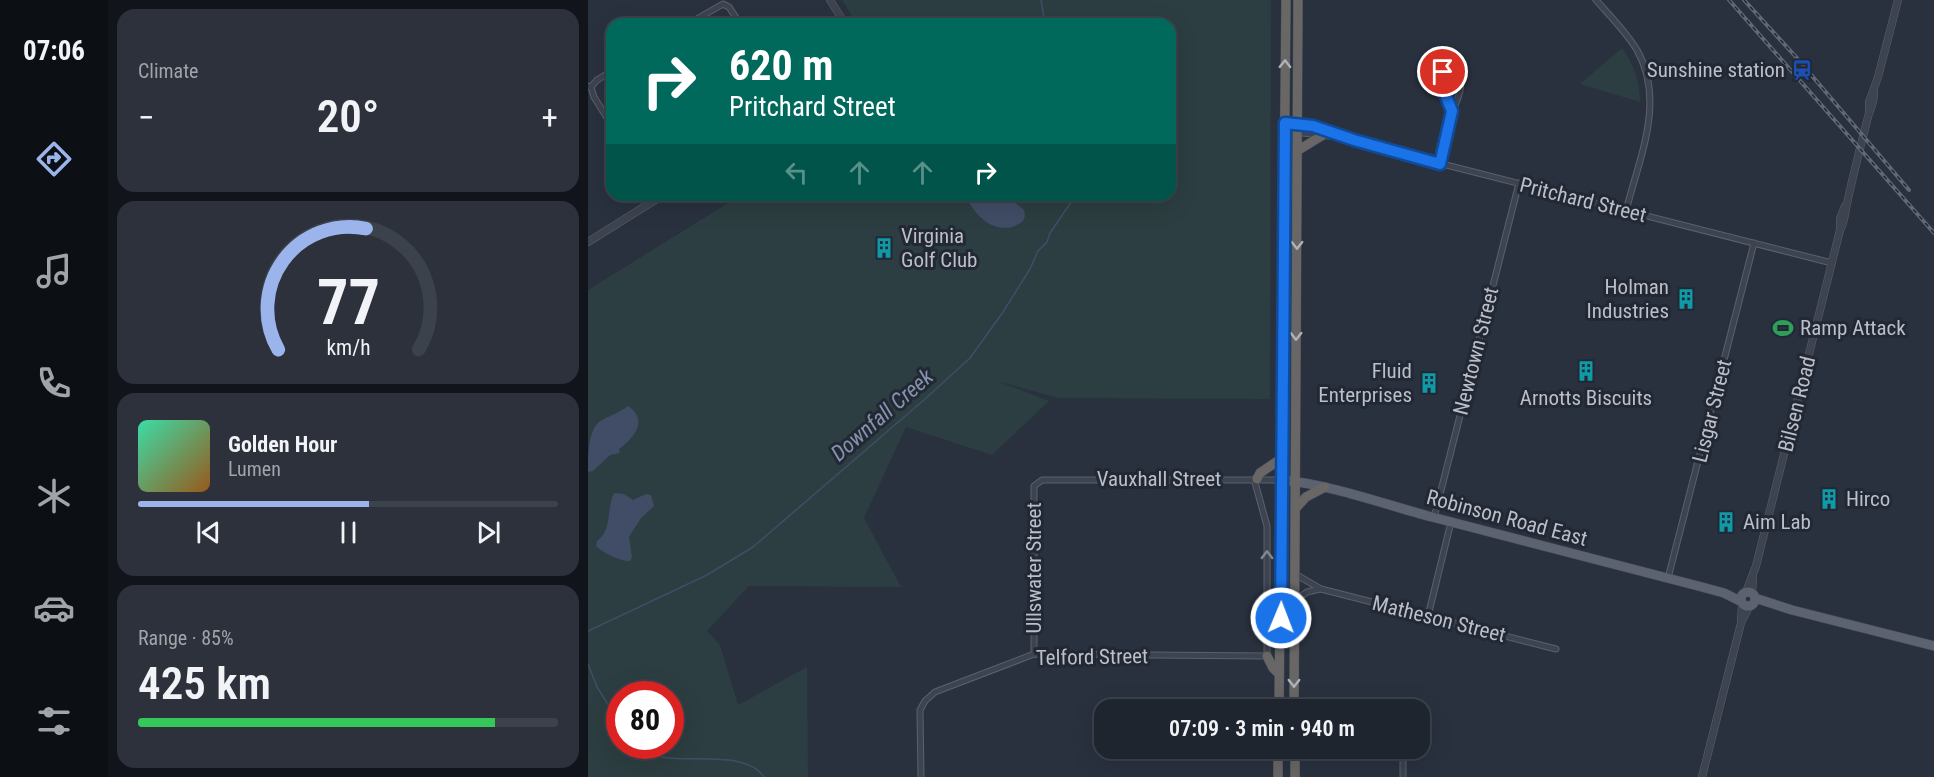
<!DOCTYPE html>
<meta charset="utf-8">
<style>
body{margin:0;font-family:"Roboto Condensed",sans-serif;background:#2c313b;color:#f1f3f6;height:100vh;display:flex;flex-direction:column;font-size:22px;white-space:nowrap}
*{box-sizing:border-box;margin:0}
p{font-size:20px;color:#a1a5aa}
.icon{flex:none;width:33px;height:33px;fill:none;stroke:currentColor;stroke-width:2;stroke-linecap:round;stroke-linejoin:round}
.map{position:relative;flex:1;overflow:hidden}
.drawer{display:flex;flex-direction:column;gap:9px;padding:9px;background:#11141a;width:480px}
.drawer>*{flex:none}
.banner{position:absolute;left:18px;top:18px;width:570px;height:183px;border-radius:18px;box-shadow:0 6px 24px #0002,0 0 0 2px #3c424b;background:#00695c;color:#fff;overflow:hidden}
.speed{position:absolute;left:18px;top:681px;display:flex;gap:12px;font-size:30px;font-weight:700;text-align:center}
.speed>*{display:grid;place-content:center;width:78px;height:78px;border-radius:50%;background:#1f252f;box-shadow:0 6px 24px #0002,0 0 0 2px #3c424b;line-height:1}
.speed .limit{border:9px solid #d22;background:#fff;color:#111}
.pin{position:absolute;display:grid;place-items:center;width:51px;height:51px;color:#fff;margin:-26px;border:3px solid #fff;border-radius:50%;box-shadow:0 2px 6px #0007}
.me{position:absolute;width:66px;margin:-33px;rotate:1deg;stroke-linejoin:round;filter:drop-shadow(0 0 4px #0008)}
.turn{display:flex;align-items:center;gap:21px;height:126px;padding:0 24px;font-size:27px}
.turn .icon{width:78px;height:78px;stroke-width:2.5}
.turn b{display:block;font-size:42px;line-height:51px}
.lanes{display:flex;align-items:center;height:57px;padding:0 24px;background:#0003;justify-content:center;gap:30px;direction:ltr}
.lanes .off{opacity:.35}
.big{font-size:45px;font-weight:600;line-height:1.1}
.drawer .widget{flex:1;display:flex;flex-direction:column;justify-content:center;gap:9px;min-width:0;padding:0 21px;border-radius:18px;background:#2c313b}
.drawer .dial{align-items:center;gap:0}
.dial svg{height:156px;overflow:visible;fill:none;stroke:#3c424b;stroke-width:7;stroke-linecap:round;text-anchor:middle}
.dial text{fill:#f1f3f6;stroke:none}
.song{display:flex;align-items:center;gap:18px}
.cover{width:72px;height:72px;border-radius:9px;background:linear-gradient(135deg,hsl(160 70% 55%),hsl(30 70% 35%))}
.played{height:6px;border-radius:3px;background:linear-gradient(90deg,#9cb4ec 55%,#3c424b 55%)}
.keys{display:flex;justify-content:space-around;direction:ltr}
.heat{display:flex;justify-content:space-between;align-items:center;font-size:33px;direction:ltr}
.charge{height:9px;border-radius:4px;background:linear-gradient(90deg,#34c759 85%,#3c424b 0)}
.trip{position:absolute;left:506px;top:699px;width:336px;height:60px;border-radius:18px;background:#1f252f;box-shadow:0 6px 24px #0002,0 0 0 2px #3c424b;font-weight:600;line-height:60px;text-align:center}
main{display:flex;flex:1;min-height:0}
.dock{display:flex;flex-direction:column;width:108px;justify-content:space-around;align-items:center;background:#0c0f13;color:#a1a5aa}
.dock .icon{width:42px;height:42px}
.dock .current{color:#9cb4ec}
.dock b{font-size:27px;color:#f1f3f6}
.map>svg:first-child{display:block}
</style>
<main>
<nav class="dock">
<b>07:06</b>
<svg class="icon current" aria-label="directions" viewBox="0 0 24 24"><path d="M12 3l9 9-9 9-9-9zM9 14v-3h6M13 9l2 2-2 2"/></svg>
<svg class="icon" aria-label="music" viewBox="0 0 24 24"><path d="M9 18V5l10-2v13"/><circle cx="6" cy="18" r="3"/><circle cx="16" cy="16" r="3"/></svg>
<svg class="icon" aria-label="phone" viewBox="0 0 24 24"><path d="M5 4h4l2 5-3 2q2 4 5 5l2-3 5 2v4C11 20 4 13 5 4z"/></svg>
<svg class="icon" aria-label="climate" viewBox="0 0 24 24"><path d="M12 3v18M4 7l16 10M4 17L20 7"/></svg>
<svg class="icon" aria-label="car" viewBox="0 0 24 24"><path d="M5 17H2v-5l4-1 3-4h7l3 4 3 1v5h-3M9 17h6M6 11h13"/><circle cx="7" cy="17" r="2"/><circle cx="17" cy="17" r="2"/></svg>
<svg class="icon" aria-label="filters" viewBox="0 0 24 24"><path d="M4 7h16M4 17h16"/><circle cx="9" cy="7" r="2"/><circle cx="15" cy="17" r="2"/></svg>
</nav>
<section class="drawer">
<div class="widget"><p>Climate</p>
<div class="heat"><a>−</a><b class="big">20°</b><a>+</a></div>
</div>
<div class="widget dial"><svg viewBox="0 0 100 80">
<path d="M14 69A42 42 0 1 1 86 69"/>
<path d="M14 69A42 42 0 0 1 59 7" stroke="#9cb4ec"/>
<text x="50" y="56" font-size="32" font-weight="700">77</text>
<text x="50" y="72" font-size="11">km/h</text>
</svg></div>
<div class="widget">
<div class="song"><i class="cover"></i><div><b>Golden Hour</b><p>Lumen</p></div></div>
<div class="played"></div>
<div class="keys"><svg class="icon" aria-label="previous" viewBox="0 0 24 24"><path d="M18 5L8 12l10 7zM5 5v14"/></svg><svg class="icon" aria-label="pause" viewBox="0 0 24 24"><path d="M8 5v14M16 5v14"/></svg><svg class="icon" aria-label="next" viewBox="0 0 24 24"><path d="M6 5l10 7-10 7zM19 5v14"/></svg></div>
</div>
<div class="widget"><p>Range · 85%</p><b class="big">425 km</b><div class="charge"></div></div>
</section>
<div class="map">
<svg width="1346" height="777" viewBox="0 0 1346 777">
<rect width="100%" height="100%" fill="#29313f"/>
<path fill="#2c3e41" fill-rule="evenodd" d="M254 0H683L682 399 470 398 409 381 461 401 404 455 318 427 276 518 313 587 161 586 119 631 132 645 150 705 219 667 220 777H0V290L153 195H582V24H269ZM32 694H82V746H32Z
M1034 48C1046 64 1052 83 1052 102L992 84Z"/>
<path fill="#414d66" d="M378 195H418L436 210 437 216 435 221C413 240 385 217 378 195Z
M40 406C61 420 46 438 31 449L32 453 22 455 5 471 0 472C0 455 0 432 11 422 20 416 31 413 40 406Z
M26 493 36 494 45 500 58 494 63 495 66 506 53 518 41 537 44 557 42 561C31 561 17 554 8 546L9 541C25 529 18 509 26 493Z"/>
<g fill="none" stroke-linecap="round" stroke-linejoin="round">
<path stroke="#414d66" stroke-width="1.5" d="M453 0 457 24
M0 631 119 575 165 547 337 399 382 358 415 312 442 269 450 251 459 242 462 233 488 195
M0 664 9 687 32 723
M50 746C74 773 153 743 176 777"/>
<g stroke="#5b616c" stroke-width="7">
<path id="minor" d="M1008 0C1022 16 1038 32 1049 50 1078 102 1051 158 1038 211
M100 24 135 4 141 7 152 24
M0 86 3 87 6 97 24 126
M3 87 9 80 24 71
M697 123 731 127 811 153 1244 263
M697 131 741 136 747 134
M852 163 864 111C870 100 876 85 871 73L862 70 855 72 852 82 864 111
M846 518 931 183
M707 574 733 589 968 649
M1080 578 1166 243
M706 601 719 592 732 589
M840 616 863 522
M446 654V486L454 480H694
M815 748V777
M333 777 332 710 337 701 347 692 446 654 679 656V526L666 479"/>
</g>
<g stroke="#5b616c" stroke-width="8">
<path id="tertiary" d="M242 0 257 24
M1281 110V102L1290 77 1310 0
M1252 230V219L1257 206
M0 242 75 195
M1158 592 1168 566 1252 230C1258 219 1257 210 1260 199 1266 172 1273 144 1280 117 1282 108 1287 102 1286 91
M1164 594 1165 578
M1153 621 1154 605
M1114 777 1153 623 1161 607"/>
</g>
<g stroke="#474c58" stroke-width="10">
<path id="primary" d="M694 480C745 485 795 504 844 517 934 541 1024 564 1114 587L1136 593 1152 601
M1153 599a7 7 0 1 1 14 0a7 7 0 1 1-14 0Z
M1167 598 1204 610 1346 646"/>
</g>
<g stroke="#484e59" stroke-width="10">
<path id="trunk" d="M709 151 735 135
M669 479 672 473 694 458
M707 509 718 497 737 487
M679 656 685 668 691 674
M691 710 698 0
M706 710 710 0
M690 777V748
M707 777V748"/>
</g>
<use href="#minor" stroke="#3d434f" stroke-width="5"/>
<use href="#tertiary" stroke="#3d434f" stroke-width="7"/>
<use href="#primary" stroke="#5c626f" stroke-width="9"/>
<use href="#trunk" stroke="#686765" stroke-width="9"/>
<g stroke="#606775" stroke-width="4">
<path id="rail" d="M1141 0 1346 233
M1156 0 1208 57 1321 190"/>
</g>
<use href="#rail" stroke="#222834" stroke-width="1.5" stroke-dasharray="4.5" stroke-linecap="butt"/>
</g>
<defs><path id="oneway-chevron" d="M-2-3.5L2.5 0L-2 3.5" fill="none" stroke-width="1.6" stroke-linecap="round" stroke-linejoin="round" transform="scale(1.5)"/></defs>
<g stroke="#aeb2ba">
<use href="#oneway-chevron" transform="translate(697 64) rotate(-89)"/>
<use href="#oneway-chevron" transform="translate(709 245) rotate(90)"/>
<use href="#oneway-chevron" transform="translate(708 336) rotate(90)"/>
<use href="#oneway-chevron" transform="translate(706 683) rotate(90)"/>
</g>
<use stroke="#828792" href="#oneway-chevron" transform="translate(679 555) rotate(-90)"/>
<g fill="none" stroke-linecap="round" stroke-linejoin="round">
<g stroke="#114b97" stroke-width="15">
<path id="route" d="M693 618 697 123 725 126 766 140 852 164 864 111 852 82 855 72"/>
</g>
<use href="#route" stroke="#1a73e8" stroke-width="10"/>
</g>
<defs>
<g id="station-bare" transform="scale(1.62)"><path d="M-3-6H3Q5-6 5-4V2Q5 4 3 4L4.5 6H3L1.5 4h-3L-3 6H-4.5L-3 4Q-5 4-5 2V-4Q-5-6-3-6ZM-3.5-4v3h7v-3ZM-3.5 1v1.5H-2V1ZM2 1v1.5H3.5V1Z" fill="#1a4fb4" stroke="#222834" stroke-width="2.5" paint-order="stroke"/></g>
<g id="building-bare" transform="scale(1.62)"><path d="M-4-6H4V6H1V3H-1V6H-4ZM-2.5-4.3h1.7v1.8h-1.7ZM.8-4.3h1.7v1.8H.8ZM-2.5-1h1.7V.8h-1.7ZM.8-1h1.7V.8H.8Z" fill="#0f9aa8" stroke="#222834" stroke-width="2.5" paint-order="stroke"/></g>
<g id="stadium-bare" transform="scale(1.62)"><path d="M0-5a6.5 5 0 1 0 0 10a6.5 5 0 1 0 0-10ZM-3.5-1.8h7v3.6h-7Z" fill="#2e9e5b" stroke="#222834" stroke-width="2.5" paint-order="stroke"/></g>
</defs>
<g fill-rule="evenodd">
<use href="#station-bare" x="1214" y="70"/>
<use href="#building-bare" x="296" y="248"/>
<use href="#building-bare" x="1098" y="299"/>
<use href="#stadium-bare" x="1195" y="328"/>
<use href="#building-bare" x="998" y="371"/>
<use href="#building-bare" x="841" y="383"/>
<use href="#building-bare" x="1241" y="499"/>
<use href="#building-bare" x="1138" y="522"/>
</g>
<g text-anchor="middle" dominant-baseline="central" stroke-width="6" stroke-linejoin="round" paint-order="stroke">
<g font-size="21" fill="#babfc9" stroke="#222834" text-anchor="start">
<text x="1197" y="70" text-anchor="end">Sunshine station</text>
<text x="313" y="236">Virginia<tspan x="313" dy="24">Golf Club</tspan></text>
<text x="1081" y="287" text-anchor="end">Holman<tspan x="1081" dy="24">Industries</tspan></text>
<text x="1212" y="328">Ramp Attack</text>
<text x="824" y="371" text-anchor="end">Fluid<tspan x="824" dy="24">Enterprises</tspan></text>
<text x="998" y="398" text-anchor="middle">Arnotts Biscuits</text>
<text x="1258" y="499">Hirco</text>
<text x="1155" y="522">Aim Lab</text>
</g>
<g font-size="21" fill="#babfc9" stroke="#222834">
<text transform="translate(995 200) rotate(14)">Pritchard Street</text>
<text transform="translate(888 351) rotate(-76)">Newtown Street</text>
<text transform="translate(1209 404) rotate(-76)">Bilsen Road</text>
<text transform="translate(1124 411) rotate(-76)">Lisgar Street</text>
<text x="571" y="479">Vauxhall Street</text>
<text transform="translate(919 518) rotate(15)">Robinson Road East</text>
<text transform="translate(446 568) rotate(-90)">Ullswater Street</text>
<text transform="translate(851 619) rotate(14)">Matheson Street</text>
<text transform="translate(504 657) rotate(-1)">Telford Street</text>
</g>
<g font-size="22" font-style="italic" fill="#8593ad" stroke="#222834">
<text transform="translate(294 415) rotate(-41)">Downfall Creek</text>
</g>
</g>
</svg>
<div class="speed"><div class="limit">80</div></div>
<div class="pin" style="left:855px;top:72px;background:#d93025"><svg class="icon" aria-label="arrive" viewBox="0 0 24 24"><path d="M6 21V4h12l-3 4 3 4H6"/></svg></div>
<svg class="me" style="left:693px;top:618px" viewBox="-20 -20 40 40"><circle r="17" fill="#1a73e8" stroke="#fff" stroke-width="3"/><path d="M0-11L8 9 0 5-8 9z" fill="#fff"/></svg>
<div class="trip">07:09 · 3 min · 940 m</div>
<div class="banner">
<div class="turn"><svg class="icon" aria-label="right" viewBox="0 0 24 24"><path d="M7 20v-9h11M14 6l5 5-5 5"/></svg><div><b>620 m</b>Pritchard Street</div></div>
<div class="lanes"><svg class="icon off" aria-label="left" viewBox="0 0 24 24"><path d="M17 20v-9H6M10 6l-5 5 5 5"/></svg><svg class="icon off" aria-label="ahead" viewBox="0 0 24 24"><path d="M12 20V5M6 11l6-6 6 6"/></svg><svg class="icon off" aria-label="ahead" viewBox="0 0 24 24"><path d="M12 20V5M6 11l6-6 6 6"/></svg><svg class="icon" aria-label="right" viewBox="0 0 24 24"><path d="M7 20v-9h11M14 6l5 5-5 5"/></svg></div>
</div>
</div>
</main>
